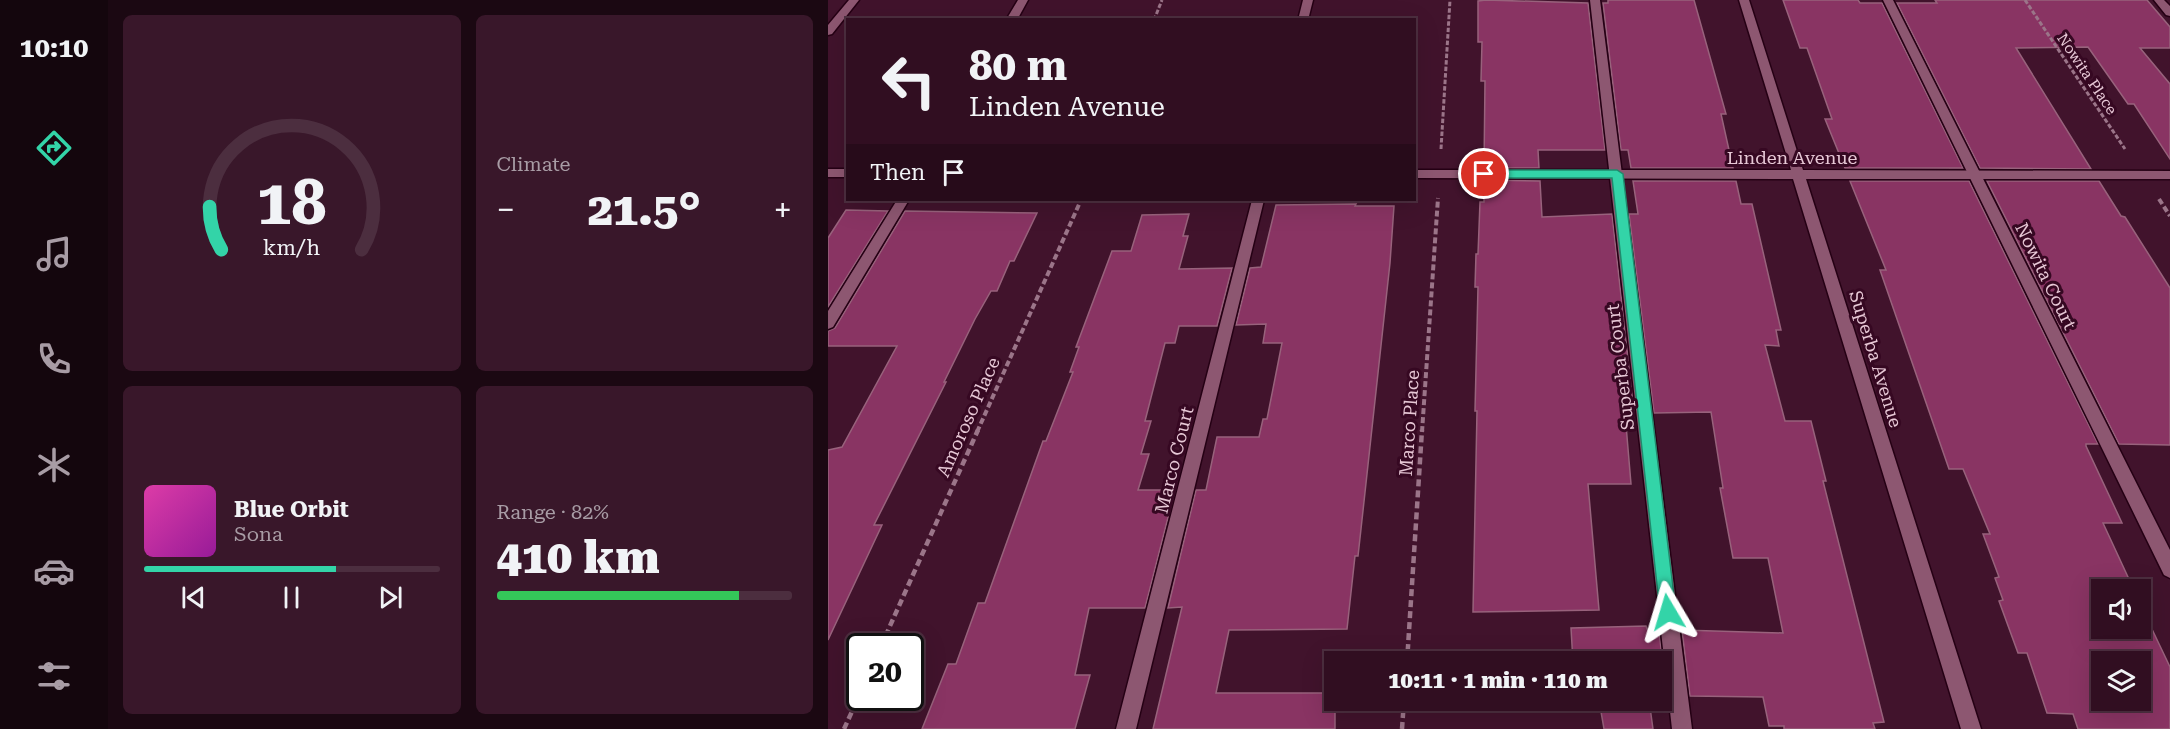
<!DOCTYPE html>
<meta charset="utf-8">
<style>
body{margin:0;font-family:"Roboto Serif",serif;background:#39172a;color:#f1f3f6;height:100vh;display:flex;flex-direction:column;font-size:22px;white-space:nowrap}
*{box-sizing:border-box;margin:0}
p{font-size:20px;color:#a89ca5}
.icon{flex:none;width:33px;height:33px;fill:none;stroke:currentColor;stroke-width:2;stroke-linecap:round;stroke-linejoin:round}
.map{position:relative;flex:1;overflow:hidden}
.details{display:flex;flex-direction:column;gap:15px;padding:15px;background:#1b0812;width:720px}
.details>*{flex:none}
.banner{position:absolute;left:18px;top:18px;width:570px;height:183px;border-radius:0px;box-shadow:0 6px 24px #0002,0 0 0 2px #4c2e3f;background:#310e21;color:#f1f3f6;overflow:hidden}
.buttons{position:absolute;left:1263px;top:579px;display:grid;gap:12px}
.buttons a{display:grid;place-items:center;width:60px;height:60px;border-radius:0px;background:#310e21;box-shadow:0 6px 24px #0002,0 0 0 2px #4c2e3f;font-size:30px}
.speed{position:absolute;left:18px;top:633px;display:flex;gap:12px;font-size:30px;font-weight:700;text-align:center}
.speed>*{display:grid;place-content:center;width:78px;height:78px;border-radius:50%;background:#310e21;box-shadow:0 6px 24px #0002,0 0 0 2px #4c2e3f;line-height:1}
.speed .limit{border:3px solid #111;border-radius:9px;background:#fff;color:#111}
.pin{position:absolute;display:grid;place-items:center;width:51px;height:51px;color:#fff;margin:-26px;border:3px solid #fff;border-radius:50%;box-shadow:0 2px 6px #0007}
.me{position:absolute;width:66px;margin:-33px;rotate:353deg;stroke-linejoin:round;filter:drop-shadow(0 0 4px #0008)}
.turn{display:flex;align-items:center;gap:21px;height:126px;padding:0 24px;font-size:27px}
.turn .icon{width:78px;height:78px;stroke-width:2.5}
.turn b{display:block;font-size:42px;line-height:51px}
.then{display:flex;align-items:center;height:57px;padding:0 24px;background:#0003;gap:12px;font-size:22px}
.big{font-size:45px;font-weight:800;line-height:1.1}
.details .tile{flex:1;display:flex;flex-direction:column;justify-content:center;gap:9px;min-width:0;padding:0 21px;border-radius:9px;background:#39172a}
.details .dial{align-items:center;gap:0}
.dial svg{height:156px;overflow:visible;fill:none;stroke:#4c2e3f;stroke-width:7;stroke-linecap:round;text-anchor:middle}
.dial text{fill:#f1f3f6;stroke:none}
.song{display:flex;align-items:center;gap:18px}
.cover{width:72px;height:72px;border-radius:9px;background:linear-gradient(135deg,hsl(320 70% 55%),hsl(300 70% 35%))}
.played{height:6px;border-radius:3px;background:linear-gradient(90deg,#33d4a8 65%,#4c2e3f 65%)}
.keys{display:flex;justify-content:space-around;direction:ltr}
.heat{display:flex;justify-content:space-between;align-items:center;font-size:33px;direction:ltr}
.charge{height:9px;border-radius:4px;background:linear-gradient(90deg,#34c759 82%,#4c2e3f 0)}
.details .tiles{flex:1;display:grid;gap:15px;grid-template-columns:repeat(2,1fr)}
.trip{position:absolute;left:496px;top:651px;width:348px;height:60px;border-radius:0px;background:#310e21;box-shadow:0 6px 24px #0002,0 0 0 2px #4c2e3f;font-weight:800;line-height:60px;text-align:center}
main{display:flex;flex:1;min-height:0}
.tabs{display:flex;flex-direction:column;width:108px;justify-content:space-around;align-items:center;background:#14060d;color:#a89ca5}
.tabs .icon{width:42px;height:42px}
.tabs .selected{color:#33d4a8}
.tabs b{font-size:27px;color:#f1f3f6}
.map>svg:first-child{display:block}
</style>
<main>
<nav class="tabs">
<b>10:10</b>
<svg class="icon selected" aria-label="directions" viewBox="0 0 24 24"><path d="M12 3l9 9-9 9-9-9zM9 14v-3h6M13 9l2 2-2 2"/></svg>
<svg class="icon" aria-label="music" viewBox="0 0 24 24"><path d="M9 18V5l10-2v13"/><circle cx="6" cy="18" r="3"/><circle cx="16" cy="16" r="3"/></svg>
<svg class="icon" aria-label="phone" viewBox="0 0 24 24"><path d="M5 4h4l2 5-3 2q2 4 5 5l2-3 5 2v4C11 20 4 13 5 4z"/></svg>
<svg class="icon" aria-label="climate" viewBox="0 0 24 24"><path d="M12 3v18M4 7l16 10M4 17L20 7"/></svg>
<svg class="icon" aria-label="car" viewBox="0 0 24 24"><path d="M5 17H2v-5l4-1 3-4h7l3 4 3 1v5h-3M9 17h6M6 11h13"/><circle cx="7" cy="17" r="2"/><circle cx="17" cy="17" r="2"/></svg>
<svg class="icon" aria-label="filters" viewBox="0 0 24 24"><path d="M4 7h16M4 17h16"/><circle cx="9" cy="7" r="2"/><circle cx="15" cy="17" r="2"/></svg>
</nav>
<section class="details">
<div class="tiles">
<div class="tile dial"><svg viewBox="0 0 100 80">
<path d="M14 69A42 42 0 1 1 86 69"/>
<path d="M14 69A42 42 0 0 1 8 47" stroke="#33d4a8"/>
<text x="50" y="56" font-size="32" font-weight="700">18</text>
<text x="50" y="72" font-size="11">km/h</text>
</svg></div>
<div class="tile"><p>Climate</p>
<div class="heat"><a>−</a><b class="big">21.5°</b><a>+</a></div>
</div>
<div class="tile">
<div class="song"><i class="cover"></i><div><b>Blue Orbit</b><p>Sona</p></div></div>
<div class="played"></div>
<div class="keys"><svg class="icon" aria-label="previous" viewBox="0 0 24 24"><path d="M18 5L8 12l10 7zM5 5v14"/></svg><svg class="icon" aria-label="pause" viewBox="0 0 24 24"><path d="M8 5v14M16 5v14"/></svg><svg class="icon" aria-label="next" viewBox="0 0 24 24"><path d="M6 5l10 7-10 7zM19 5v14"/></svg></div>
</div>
<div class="tile"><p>Range · 82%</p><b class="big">410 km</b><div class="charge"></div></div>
</div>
</section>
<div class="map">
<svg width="1342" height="729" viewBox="0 0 1342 729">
<rect width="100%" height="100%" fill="#41132c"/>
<path fill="#893463" stroke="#98627c" stroke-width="1.5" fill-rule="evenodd" d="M658 0 760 3 777 150H710L711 168H656L657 81H653L654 42H650V1Z
M780 0H866L898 114H893L905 168H803L800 150H793L775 3H780Z
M955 0H1030L1032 3H1054L1135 168H1017L997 119H1004L979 48H972Z
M1107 0H1319L1342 27V48H1312L1342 84V159L1306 104H1300L1260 47 1188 48 1263 169 1152 168 1069 3H1109Z
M656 180 712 181 714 217 784 214 806 413H797L803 484H760L771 610 645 612 649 411H647L650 287H647L648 254H650L652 202H656Z
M805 181H908L913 204H924L953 330H948L951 346 937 345 957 421H983L998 481H995L1056 722 1045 723 1047 729H956V726H941L935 697 862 696 854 630 955 633 940 558H905L892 488H895L883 412 826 413 801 214H810Z
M1022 181H1141L1270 444H1258V446L1294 523H1275L1306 590H1274V628H1312V604L1342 667V729H1250L1245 714 1219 713 1199 653H1190L1171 601 1175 600 1167 578 1171 577 1155 534H1162L1135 469H1121L1052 270H1058ZM1274 662H1312V700H1274Z
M1159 181H1271L1293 216 1297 217 1342 288V445L1291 444Z
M528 204 527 206H566L562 263 533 529 530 556H527L519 629 401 630 388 693H507V729H325L354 607 340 608 368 490H378L389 437H431L435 419H439L454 343H435L438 324 408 325 422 268 433 267 448 205Z
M18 210 60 211 0 307V238Z
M77 211 209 213 186 261H182L169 291H163L147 319 116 382H118L46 525H54L0 640V450L14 447 69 346H0V331L7 328Z
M361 214 355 236H360L351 269 404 268 389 326H351L347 343H337L317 421H323L313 454H321L310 490H347L317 608H261L247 675H262L247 729H94L120 664H128L150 603H157L215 441H218L245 372H242L251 347H248L284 251H303L314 215Z
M818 626 819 629 831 630 838 696H834V662H745L743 628Z
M771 700H821L825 729H776Z"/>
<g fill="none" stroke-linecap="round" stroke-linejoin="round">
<g stroke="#250014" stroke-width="3">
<path id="lane" d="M190 0H200L189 20H178Z
M475 0H485L480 20H470Z
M762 0H772L864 729H844Z
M1055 0H1065L1342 550V578L1336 575Z
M1326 0H1336L1342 6V16L1338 15Z
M69 200H81L5 327 0 329V311Z
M424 200H436L308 729H288Z"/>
</g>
<g stroke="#250014" stroke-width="3">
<path id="street" d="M21 0H31L4 34 0 35V25Z
M911 0H921L975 170 1342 171V179H978L1153 729H1133L965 179 586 178V170H963Z
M0 169H20V177H0Z"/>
</g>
<path stroke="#9b7589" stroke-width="3" stroke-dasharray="4.5 2" stroke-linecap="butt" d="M1197 0 1297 149
M326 20 334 0
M613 149 622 0"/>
<path stroke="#9b7589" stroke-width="4" stroke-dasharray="6 3" stroke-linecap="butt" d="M1331 199 1342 216
M149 432 253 200
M594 432 610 198"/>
<path stroke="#9b7589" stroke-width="4.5" stroke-dasharray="7 4" stroke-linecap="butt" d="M53 646 150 430
M579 662 594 430
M16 729 32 694
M574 729 576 700"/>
<use href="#lane" fill="#8d5771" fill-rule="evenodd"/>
<use href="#street" fill="#8d5771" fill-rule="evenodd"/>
</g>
<path fill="#33d4a8" stroke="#218a6d" stroke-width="1.5" d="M656 170H789L795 174 848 612 846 618 840 620 834 618 832 612 784 178H656L650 174Z"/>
<g text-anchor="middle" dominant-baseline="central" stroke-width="6" stroke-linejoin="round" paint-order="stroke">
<g font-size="15" fill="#e7c8d6" stroke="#360822">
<text transform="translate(1259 74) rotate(56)">Nowita Place</text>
</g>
<g font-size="18" fill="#e7c8d6" stroke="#360822">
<text x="964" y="157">Linden Avenue</text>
<text transform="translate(1218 276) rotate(64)">Nowita Court</text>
<text transform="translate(1048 359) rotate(73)">Superba Avenue</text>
<text transform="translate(792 367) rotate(-97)">Superba Court</text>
<text transform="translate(140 417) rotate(-66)">Amoroso Place</text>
<text transform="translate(581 423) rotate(-86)">Marco Place</text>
<text transform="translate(346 460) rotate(-76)">Marco Court</text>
</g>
</g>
</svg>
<div class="buttons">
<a><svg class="icon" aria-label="sound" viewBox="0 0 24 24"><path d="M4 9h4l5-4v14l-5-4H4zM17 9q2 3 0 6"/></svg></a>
<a><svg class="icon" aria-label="layers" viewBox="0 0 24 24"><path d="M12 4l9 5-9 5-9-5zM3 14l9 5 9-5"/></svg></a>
</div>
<div class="speed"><div class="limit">20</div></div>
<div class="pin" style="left:656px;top:174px;background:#d93025"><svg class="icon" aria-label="arrive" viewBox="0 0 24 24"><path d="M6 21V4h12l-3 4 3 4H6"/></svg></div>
<svg class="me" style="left:840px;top:612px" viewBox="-20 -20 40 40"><path d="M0-17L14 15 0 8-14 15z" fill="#33d4a8" stroke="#fff" stroke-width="4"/></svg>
<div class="trip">10:11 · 1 min · 110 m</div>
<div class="banner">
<div class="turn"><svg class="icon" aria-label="left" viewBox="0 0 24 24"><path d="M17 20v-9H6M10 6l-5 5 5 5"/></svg><div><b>80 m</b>Linden Avenue</div></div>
<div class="then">Then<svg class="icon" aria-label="arrive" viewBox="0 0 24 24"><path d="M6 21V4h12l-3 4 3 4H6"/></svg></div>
</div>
</div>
</main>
